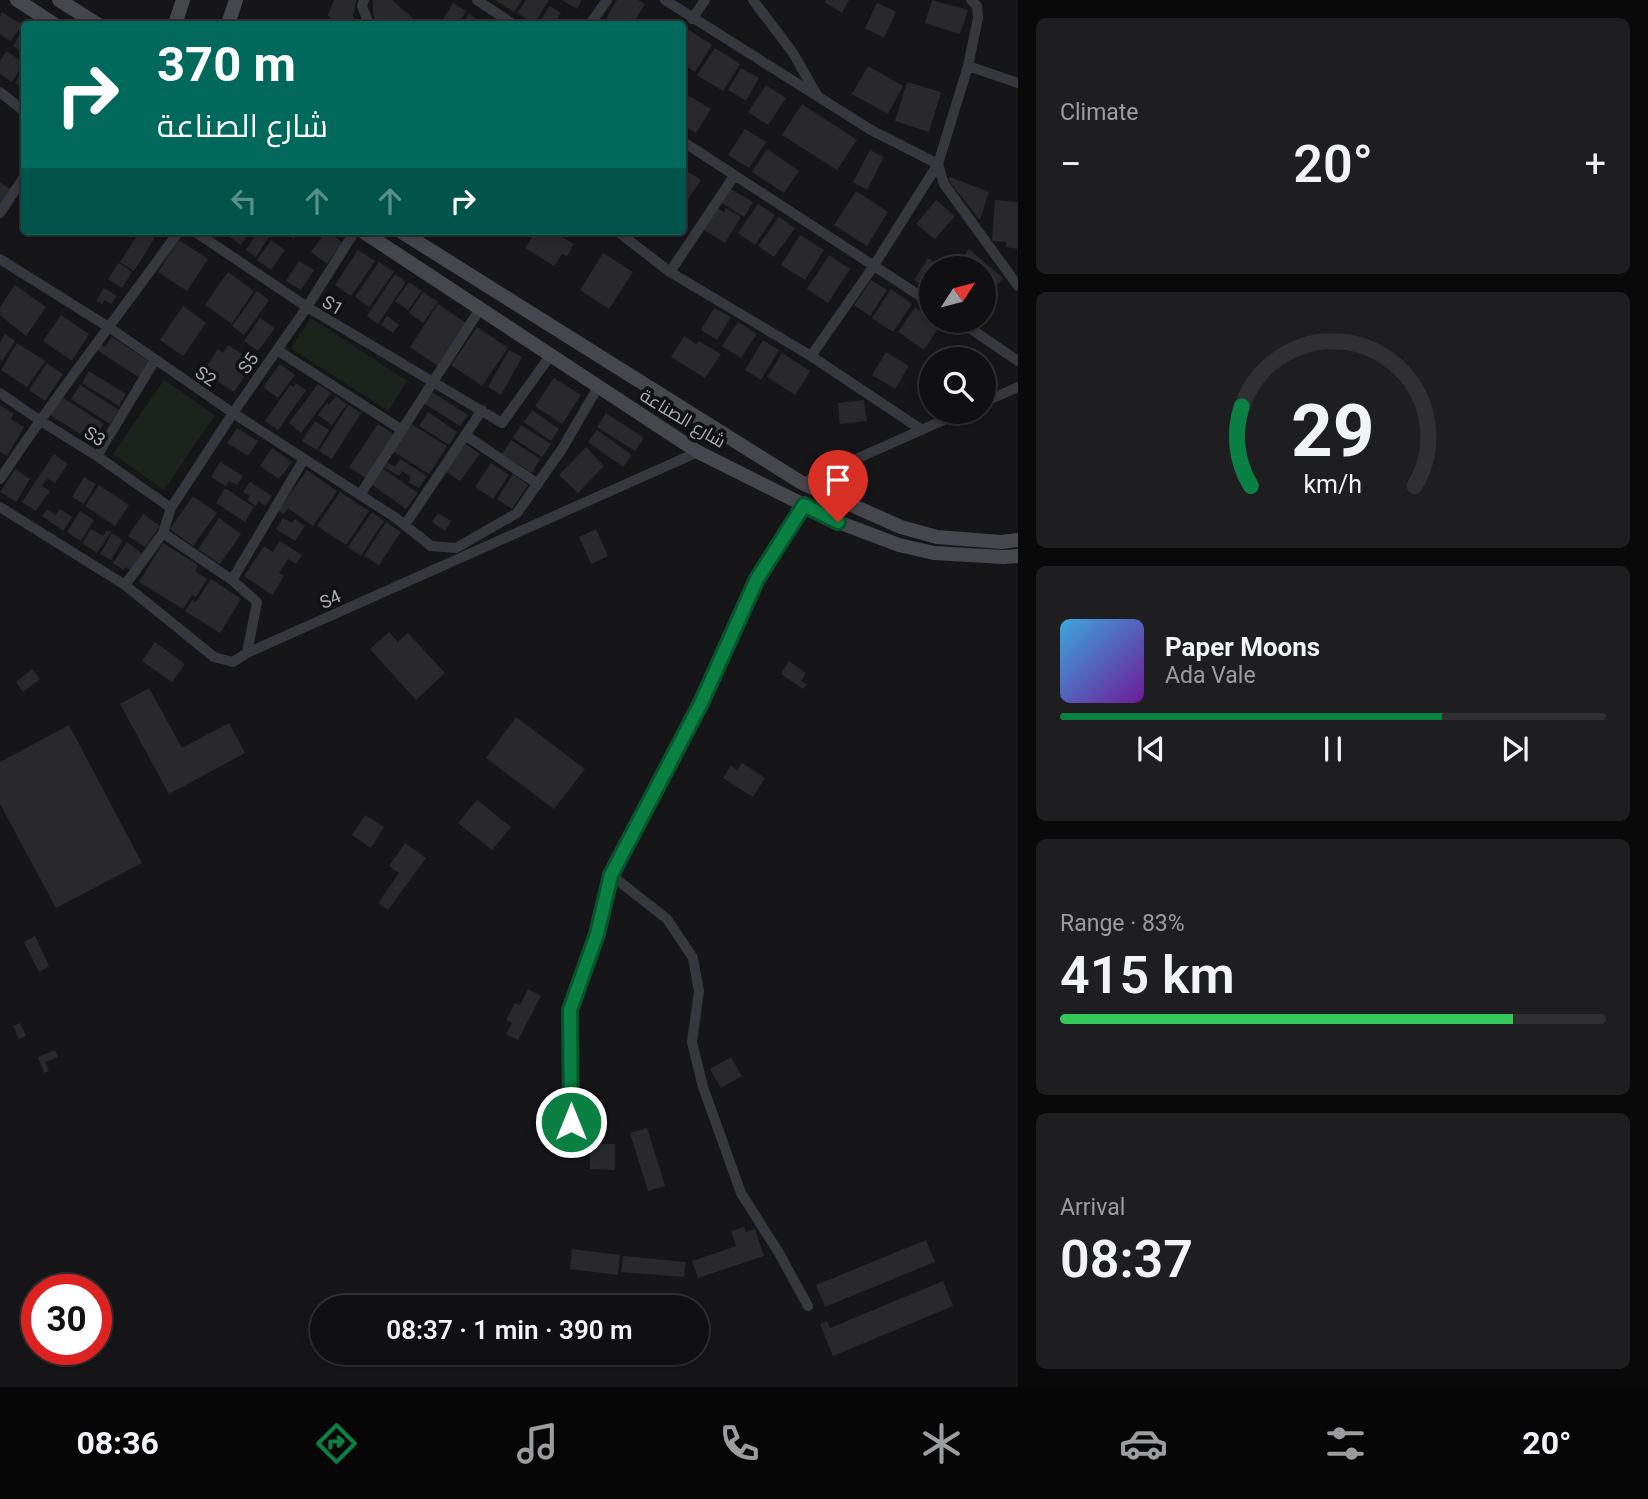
<!DOCTYPE html>
<meta charset="utf-8">
<style>
body{margin:0;font-family:Roboto,Cairo,sans-serif;background:#1e1e20;color:#f1f3f6;height:100vh;display:flex;flex-direction:column;font-size:26px;white-space:nowrap}
*{box-sizing:border-box;margin:0}
p{font-size:23px;color:#9c9d9f}
.icon{flex:none;width:38px;height:38px;fill:none;stroke:currentColor;stroke-width:2;stroke-linecap:round;stroke-linejoin:round}
.map{position:relative;flex:1;overflow:hidden}
.details{display:flex;flex-direction:column;gap:18px;padding:18px;background:#09090a;width:630px}
.details>*{flex:none}
.hud{position:absolute;left:21px;top:21px;width:665px;height:214px;border-radius:7px;box-shadow:0 4px 10px #0003,0 0 0 2px #303032;background:#00695c;color:#fff;overflow:hidden}
.needle{width:46px;rotate:54deg}
.controls{position:absolute;left:919px;top:256px;display:grid;gap:14px}
.controls a{display:grid;place-items:center;width:77px;height:77px;border-radius:50%;background:#101012;box-shadow:0 4px 10px #0003,0 0 0 2px #303032;font-size:35px}
.speed{position:absolute;left:21px;top:1274px;display:flex;gap:14px;font-size:35px;font-weight:700;text-align:center}
.speed>*{display:grid;place-content:center;width:91px;height:91px;border-radius:50%;background:#101012;box-shadow:0 4px 10px #0003,0 0 0 2px #303032;line-height:1}
.speed .limit{border:10px solid #d22;background:#fff;color:#111}
.pin{position:absolute;display:grid;place-items:center;width:60px;height:60px;color:#fff;margin:-72px -30px;border-radius:50% 50% 50% 0;rotate:-45deg;box-shadow:0 0 7px #0007}
.pin .icon{rotate:45deg}
.me{position:absolute;width:77px;margin:-38px;rotate:0deg;stroke-linejoin:round;filter:drop-shadow(0 0 5px #0008)}
.turn{display:flex;align-items:center;gap:24px;height:147px;padding:0 21px;font-size:32px}
.turn .icon{width:91px;height:91px;stroke-width:2.5}
.turn b{display:block;font-size:49px;line-height:60px}
.lanes{display:flex;align-items:center;height:66px;padding:0 21px;background:#0003;justify-content:center;gap:35px;direction:ltr}
.lanes .off{opacity:.35}
.big{font-size:52px;font-weight:600;line-height:1.1}
.details .tile{flex:1;display:flex;flex-direction:column;justify-content:center;gap:10px;min-width:0;padding:0 24px;border-radius:10px;background:#1e1e20}
.details .dial{align-items:center;gap:0}
.dial svg{height:182px;overflow:visible;fill:none;stroke:#303032;stroke-width:7;stroke-linecap:round;text-anchor:middle}
.dial text{fill:#f1f3f6;stroke:none}
.song{display:flex;align-items:center;gap:21px}
.cover{width:84px;height:84px;border-radius:10px;background:linear-gradient(135deg,hsl(200 70% 55%),hsl(280 70% 35%))}
.played{height:7px;border-radius:4px;background:linear-gradient(90deg,#0b8043 70%,#303032 70%)}
.keys{display:flex;justify-content:space-around;direction:ltr}
.heat{display:flex;justify-content:space-between;align-items:center;font-size:38px;direction:ltr}
.charge{height:10px;border-radius:5px;background:linear-gradient(90deg,#34c759 83%,#303032 0)}
.trip{position:absolute;left:310px;top:1295px;width:399px;height:70px;border-radius:35px;background:#101012;box-shadow:0 4px 10px #0003,0 0 0 2px #303032;font-weight:600;line-height:70px;text-align:center}
.menu{display:flex;height:112px;justify-content:space-around;align-items:center;background:#060607;color:#9c9d9f}
.menu .icon{width:49px;height:49px}
.menu .selected{color:#0b8043}
.menu b{font-size:32px;color:#f1f3f6}
main{display:flex;flex:1;min-height:0}
.map>svg:first-child{display:block}
</style>
<main>
<div class="map">
<svg width="1018" height="1387" viewBox="0 0 1018 1387">
<rect width="100%" height="100%" fill="#161618"/>
<path fill="#1c231d" d="M311 318 407 381 388 411 291 348Z
M164 380 215 415 164 490 113 454Z"/>
<path fill="#29292c" d="M334 0H356L353 16 356 21 353 24H334L328 15Z
M373 0H392L415 20 411 24H377L373 15Z
M495 0H522L514 12Z
M526 0H549L534 24 517 13Z
M562 0H582L577 9Z
M617 0H638L645 4 633 24H603Z
M826 0H849L842 13 824 2Z
M932 0 968 10 960 34 925 23Z
M453 3 466 11 459 24H440Z
M877 3 896 12 884 38 865 28Z
M550 6 561 13 555 22 559 24H538Z
M2 12 22 25 11 41 0 34V16Z
M469 14 485 24H463Z
M24 27V53L13 46Z
M689 30 712 45 695 72 682 64V40Z
M715 48 740 64 723 91 697 75Z
M6 51 24 63 12 82 0 74V61Z
M868 66 903 86 888 114 852 94Z
M24 68V90L15 83Z
M741 68 759 78 746 101 728 90Z
M907 82 941 92 929 132 895 121Z
M766 85 786 98 768 125 748 112Z
M689 96 711 109 696 133 682 125V107Z
M802 104 857 140 837 170 782 135Z
M745 129 766 142 749 168 728 155Z
M767 149 799 171 784 193 752 172Z
M870 150 884 157 867 190 853 182Z
M682 168 701 180 682 208Z
M950 177 989 192 980 220 948 180Z
M0 182 10 189 0 205Z
M731 189 753 202 744 217 722 203Z
M856 191 888 212 867 246 834 225Z
M936 200 955 216 935 239 916 224Z
M995 200 1018 202V249L1006 247V242L992 241Z
M758 204 775 215 755 245 738 233Z
M717 208 724 212 726 208 741 217 725 243 704 230Z
M779 217 795 228 774 257 758 246Z
M140 231H153L157 234 134 271 120 262Z
M232 231H250L241 245 228 236Z
M258 231 269 237 256 257 246 250Z
M282 231H299L294 239Z
M326 231 342 242 327 264 311 252Z
M536 231H552L574 244 567 256 562 254 554 266 525 248Z
M800 235 824 250 805 280 781 265Z
M179 240 208 259 187 291 158 272Z
M271 240 285 250 271 270 257 260Z
M969 249 1003 278 984 302V268H954Z
M358 250 375 261 351 296 335 285Z
M603 253 633 272 609 309 580 290Z
M829 255 850 269 828 303 807 289Z
M928 258 943 268H931V290L914 280Z
M299 261 314 270 301 290 286 281Z
M379 262 394 272 369 307 355 297Z
M119 263 132 272 122 288 108 279Z
M228 272 254 291 232 324 205 305Z
M395 274 406 282 378 324 367 316Z
M871 280 887 290 870 316 854 305Z
M409 282 422 291 408 310 395 301Z
M15 285 46 307 26 336 0 315V307Z
M104 288 117 296 111 304 105 300 102 304 96 301Z
M891 289 912 304 893 332 872 318Z
M257 291 269 300 244 335 232 326Z
M423 292 438 302 423 323 409 313Z
M438 304 466 323 438 366 410 347Z
M183 306 206 323 183 356 160 340Z
M915 307 931 318V320L941 324 924 350 898 332Z
M714 308 731 317 717 340 701 330Z
M61 315 89 334 72 361 43 341Z
M387 316 399 325 393 333 381 325Z
M260 318 275 328 258 351 244 341Z
M738 322 757 334 741 358 722 346Z
M477 327 508 348 482 386 451 365Z
M5 334 15 341 2 361 0 359V343Z
M684 336 696 344 699 341 721 354 705 378 671 357Z
M112 337 150 362 140 378 97 350 101 344 105 347Z
M763 340 779 350 761 380 745 370Z
M17 343 45 361 27 387 1 370Z
M228 345 248 358 242 367 248 371 234 392 203 372 218 349 223 353Z
M509 350 522 357 501 395 488 387Z
M886 352 909 366 895 389 872 375Z
M782 353 810 371 795 395 767 377Z
M47 363 63 374 45 401 29 390Z
M280 364 295 375 278 398 263 387Z
M89 371 126 394 119 406 82 383Z
M554 378 581 395 562 424 535 406Z
M296 383 306 390 278 430 265 421 290 385 294 387Z
M318 384 331 393 301 433 289 423Z
M80 385 119 410 110 424 71 399Z
M429 390 468 415 460 426 422 402Z
M336 396 347 404 332 425 318 415 327 403 329 405Z
M62 397 104 424 93 442 50 415Z
M864 400 867 421 840 424 838 403Z
M0 405 14 414 11 419 24 427 7 456 0 452Z
M348 405 361 413 332 459 319 451Z
M532 410 559 429 551 441 524 422Z
M428 412 457 432 449 445 419 426Z
M606 413 644 438 635 451 597 427Z
M315 421 329 430 317 450 302 441Z
M408 422 447 446 429 474 391 450Z
M378 424 395 435 366 478 349 467Z
M521 425 551 444 542 457 513 438Z
M237 428 258 441 248 456 227 443Z
M597 430 632 455 623 467 588 442Z
M511 440 540 459 532 473 502 454Z
M464 443 480 454 460 481 445 471Z
M586 447 604 466 578 493 559 475Z
M272 448 292 462 279 479 260 466Z
M54 454 68 464 55 483 47 478 42 486 50 491 36 511 22 502Z
M400 459 427 476 419 488 408 482 411 477 402 471 399 476 384 467 387 462 395 467Z
M220 462 243 476 237 485 229 481 226 486 211 477Z
M491 463 509 475 493 499 475 487Z
M382 468 418 493 406 509 371 484Z
M15 469 30 479 16 502 0 492Z
M307 470 337 491 313 526 288 508 284 514 278 511Z
M513 474 528 485 512 509 497 499Z
M84 477 96 484 84 504 72 497Z
M250 482 272 496 265 506 259 501 256 506 247 500 250 496 243 492Z
M99 485 129 505 115 526 85 506Z
M225 488 254 507 245 522 216 503Z
M340 492 369 511 346 545 317 526Z
M193 496 217 513 193 546 170 529Z
M47 509 55 515 60 509 72 517 63 531 42 516Z
M80 511 94 520 81 541 67 532Z
M372 512 384 521 361 556 348 547Z
M438 513 451 521 445 531 432 522Z
M143 514 160 526 145 547 128 536Z
M219 518 241 534 220 564 198 549Z
M283 518 292 523 295 519 305 526 295 541 276 529Z
M386 522 401 532 379 565 364 556Z
M91 529 103 536 107 530 111 532 97 553 82 543Z
M596 529 608 556 591 564 579 537Z
M112 533 123 540 111 560 100 554Z
M280 541 302 555 296 564 288 559 279 573 284 576 272 595 244 576 264 546 273 552Z
M127 542 142 553 130 570 126 567 123 570 113 563Z
M163 543 198 565 195 571 207 579 196 597 192 595 183 609 139 582Z
M211 579 241 599 220 633 185 611 192 600 196 602Z
M389 632 398 642 408 633 445 673 416 700 370 649Z
M155 642 185 664 172 682 142 661Z
M789 661 806 673 801 681 807 684 803 689 781 674Z
M32 669 40 679 23 692 16 682Z
M149 688 182 748 229 723 245 753 169 794 120 704Z
M516 717 585 769 554 809 486 758Z
M69 725 142 863 56 908 0 804V762Z
M742 763 765 778 753 797 723 778 731 765 737 770Z
M477 800 511 827 492 850 458 823Z
M365 815 384 827 371 848 352 835Z
M405 843 426 858 388 910 378 903 399 873 389 866Z
M35 936 49 966 39 972 24 942Z
M528 989 541 996 518 1040 506 1034 512 1023 506 1020 515 1003 520 1005Z
M20 1023 26 1036 19 1039 13 1026Z
M55 1050 58 1057 45 1062 49 1071 44 1073 38 1057Z
M731 1057 742 1076 721 1088 710 1069Z
M647 1128 665 1186 648 1191 630 1133Z
M590 1144H615V1170L590 1169Z
M744 1227 746 1232 755 1229 764 1256 698 1278 692 1261 736 1246 731 1231Z
M926 1240 935 1262 825 1307 816 1285Z
M572 1249 620 1255 618 1275 570 1269Z
M623 1256 686 1262 684 1277 621 1272Z
M943 1281 953 1306 833 1356 820 1324 827 1321 830 1328Z"/>
<g fill="none" stroke-linecap="round" stroke-linejoin="round">
<path stroke="#37383d" stroke-width="10" d="M364 0 362 6 369 24
M477 0 513 24
M665 0 871 130 938 164 944 184 1018 286
M753 0 793 53 817 95
M692 19 705 0
M590 24 607 0
M968 66 1018 83
M0 92 24 111
M682 141 931 303
M0 213 24 177
M194 231 307 307 502 423 550 356
M617 231 670 272 811 356 922 430
M0 259 110 328 233 413 396 518 431 546 456 548 517 513 562 449 598 387
M670 272 734 176
M958 320 1018 361
M277 350 402 430
M811 356 873 267 938 164 968 66 978 18 977 6 971 0
M0 393 39 420 97 456 171 508
M984 402 1018 387
M465 435 538 484
M97 456 155 360
M0 479C56 394 120 314 179 231
M802 483 964 411
M360 495 480 309
M0 507 125 585 214 657 233 662 247 653 698 452
M405 525 482 410
M163 533 232 580 257 602 247 653
M232 580 304 459
M125 585 163 533 171 508 233 413 307 307 355 231
M611 875 667 919 693 958 699 991 692 1042 703 1087 741 1193 779 1253 808 1306
M571 1122V1010L597 934 611 875 701 703 757 579 804 504"/>
<path stroke="#45474d" stroke-width="14" d="M17 0 54 24
M59 0 97 24
M175 24 183 0
M228 24 236 0
M362 231 698 452 838 522 899 545 934 553 1003 557 1018 556
M400 231 802 483 901 527 937 537 1001 542 1018 540"/>
</g>
<g fill="none" stroke-linecap="round" stroke-linejoin="round">
<g stroke="#07532c" stroke-width="18">
<path id="route" d="M571 1122 570 1010 597 934 611 875 701 703 757 579 804 505 838 522"/>
</g>
<use href="#route" stroke="#0b8043" stroke-width="12"/>
</g>
<g text-anchor="middle" dominant-baseline="central" stroke-width="7" stroke-linejoin="round" paint-order="stroke">
<g font-size="18" fill="#a8adb8" stroke="#111113">
<text transform="translate(333 305) rotate(30)">S1</text>
<text transform="translate(248 363) rotate(-55)">S5</text>
<text transform="translate(206 376) rotate(34)">S2</text>
<text transform="translate(683 418) rotate(31)">شارع الصناعة</text>
<text transform="translate(95 436) rotate(32)">S3</text>
<text transform="translate(330 599) rotate(-24)">S4</text>
</g>
</g>
</svg>
<div class="controls">
<a><svg class="needle" viewBox="-14 -14 28 28"><path d="M0-13l5 13h-10z" fill="#e53935"/><path d="M0 13l5-13h-10z" fill="#9c9d9f"/></svg></a>
<a><svg class="icon" aria-label="search" viewBox="0 0 24 24"><circle cx="10" cy="10" r="6"/><path d="M15 15l6 6"/></svg></a>
</div>
<div class="speed"><div class="limit">30</div></div>
<div class="pin" style="left:838px;top:522px;background:#d93025"><svg class="icon" aria-label="arrive" viewBox="0 0 24 24"><path d="M6 21V4h12l-3 4 3 4H6"/></svg></div>
<svg class="me" style="left:571px;top:1122px" viewBox="-20 -20 40 40"><circle r="17" fill="#0b8043" stroke="#fff" stroke-width="3"/><path d="M0-11L8 9 0 5-8 9z" fill="#fff"/></svg>
<div class="trip">08:37 · 1 min · 390 m</div>
<div class="hud">
<div class="turn"><svg class="icon" aria-label="right" viewBox="0 0 24 24"><path d="M7 20v-9h11M14 6l5 5-5 5"/></svg><div><b>370 m</b>شارع الصناعة</div></div>
<div class="lanes"><svg class="icon off" aria-label="left" viewBox="0 0 24 24"><path d="M17 20v-9H6M10 6l-5 5 5 5"/></svg><svg class="icon off" aria-label="ahead" viewBox="0 0 24 24"><path d="M12 20V5M6 11l6-6 6 6"/></svg><svg class="icon off" aria-label="ahead" viewBox="0 0 24 24"><path d="M12 20V5M6 11l6-6 6 6"/></svg><svg class="icon" aria-label="right" viewBox="0 0 24 24"><path d="M7 20v-9h11M14 6l5 5-5 5"/></svg></div>
</div>
</div>
<section class="details">
<div class="tile"><p>Climate</p>
<div class="heat"><a>−</a><b class="big">20°</b><a>+</a></div>
</div>
<div class="tile dial"><svg viewBox="0 0 100 80">
<path d="M14 69A42 42 0 1 1 86 69"/>
<path d="M14 69A42 42 0 0 1 10 34" stroke="#0b8043"/>
<text x="50" y="56" font-size="32" font-weight="700">29</text>
<text x="50" y="72" font-size="11">km/h</text>
</svg></div>
<div class="tile">
<div class="song"><i class="cover"></i><div><b>Paper Moons</b><p>Ada Vale</p></div></div>
<div class="played"></div>
<div class="keys"><svg class="icon" aria-label="previous" viewBox="0 0 24 24"><path d="M18 5L8 12l10 7zM5 5v14"/></svg><svg class="icon" aria-label="pause" viewBox="0 0 24 24"><path d="M8 5v14M16 5v14"/></svg><svg class="icon" aria-label="next" viewBox="0 0 24 24"><path d="M6 5l10 7-10 7zM19 5v14"/></svg></div>
</div>
<div class="tile"><p>Range · 83%</p><b class="big">415 km</b><div class="charge"></div></div>
<div class="tile"><p>Arrival</p><b class="big">08:37</b></div>
</section>
</main>
<nav class="menu">
<b>08:36</b>
<svg class="icon selected" aria-label="directions" viewBox="0 0 24 24"><path d="M12 3l9 9-9 9-9-9zM9 14v-3h6M13 9l2 2-2 2"/></svg>
<svg class="icon" aria-label="music" viewBox="0 0 24 24"><path d="M9 18V5l10-2v13"/><circle cx="6" cy="18" r="3"/><circle cx="16" cy="16" r="3"/></svg>
<svg class="icon" aria-label="phone" viewBox="0 0 24 24"><path d="M5 4h4l2 5-3 2q2 4 5 5l2-3 5 2v4C11 20 4 13 5 4z"/></svg>
<svg class="icon" aria-label="climate" viewBox="0 0 24 24"><path d="M12 3v18M4 7l16 10M4 17L20 7"/></svg>
<svg class="icon" aria-label="car" viewBox="0 0 24 24"><path d="M5 17H2v-5l4-1 3-4h7l3 4 3 1v5h-3M9 17h6M6 11h13"/><circle cx="7" cy="17" r="2"/><circle cx="17" cy="17" r="2"/></svg>
<svg class="icon" aria-label="filters" viewBox="0 0 24 24"><path d="M4 7h16M4 17h16"/><circle cx="9" cy="7" r="2"/><circle cx="15" cy="17" r="2"/></svg>
<b>20°</b>
</nav>
